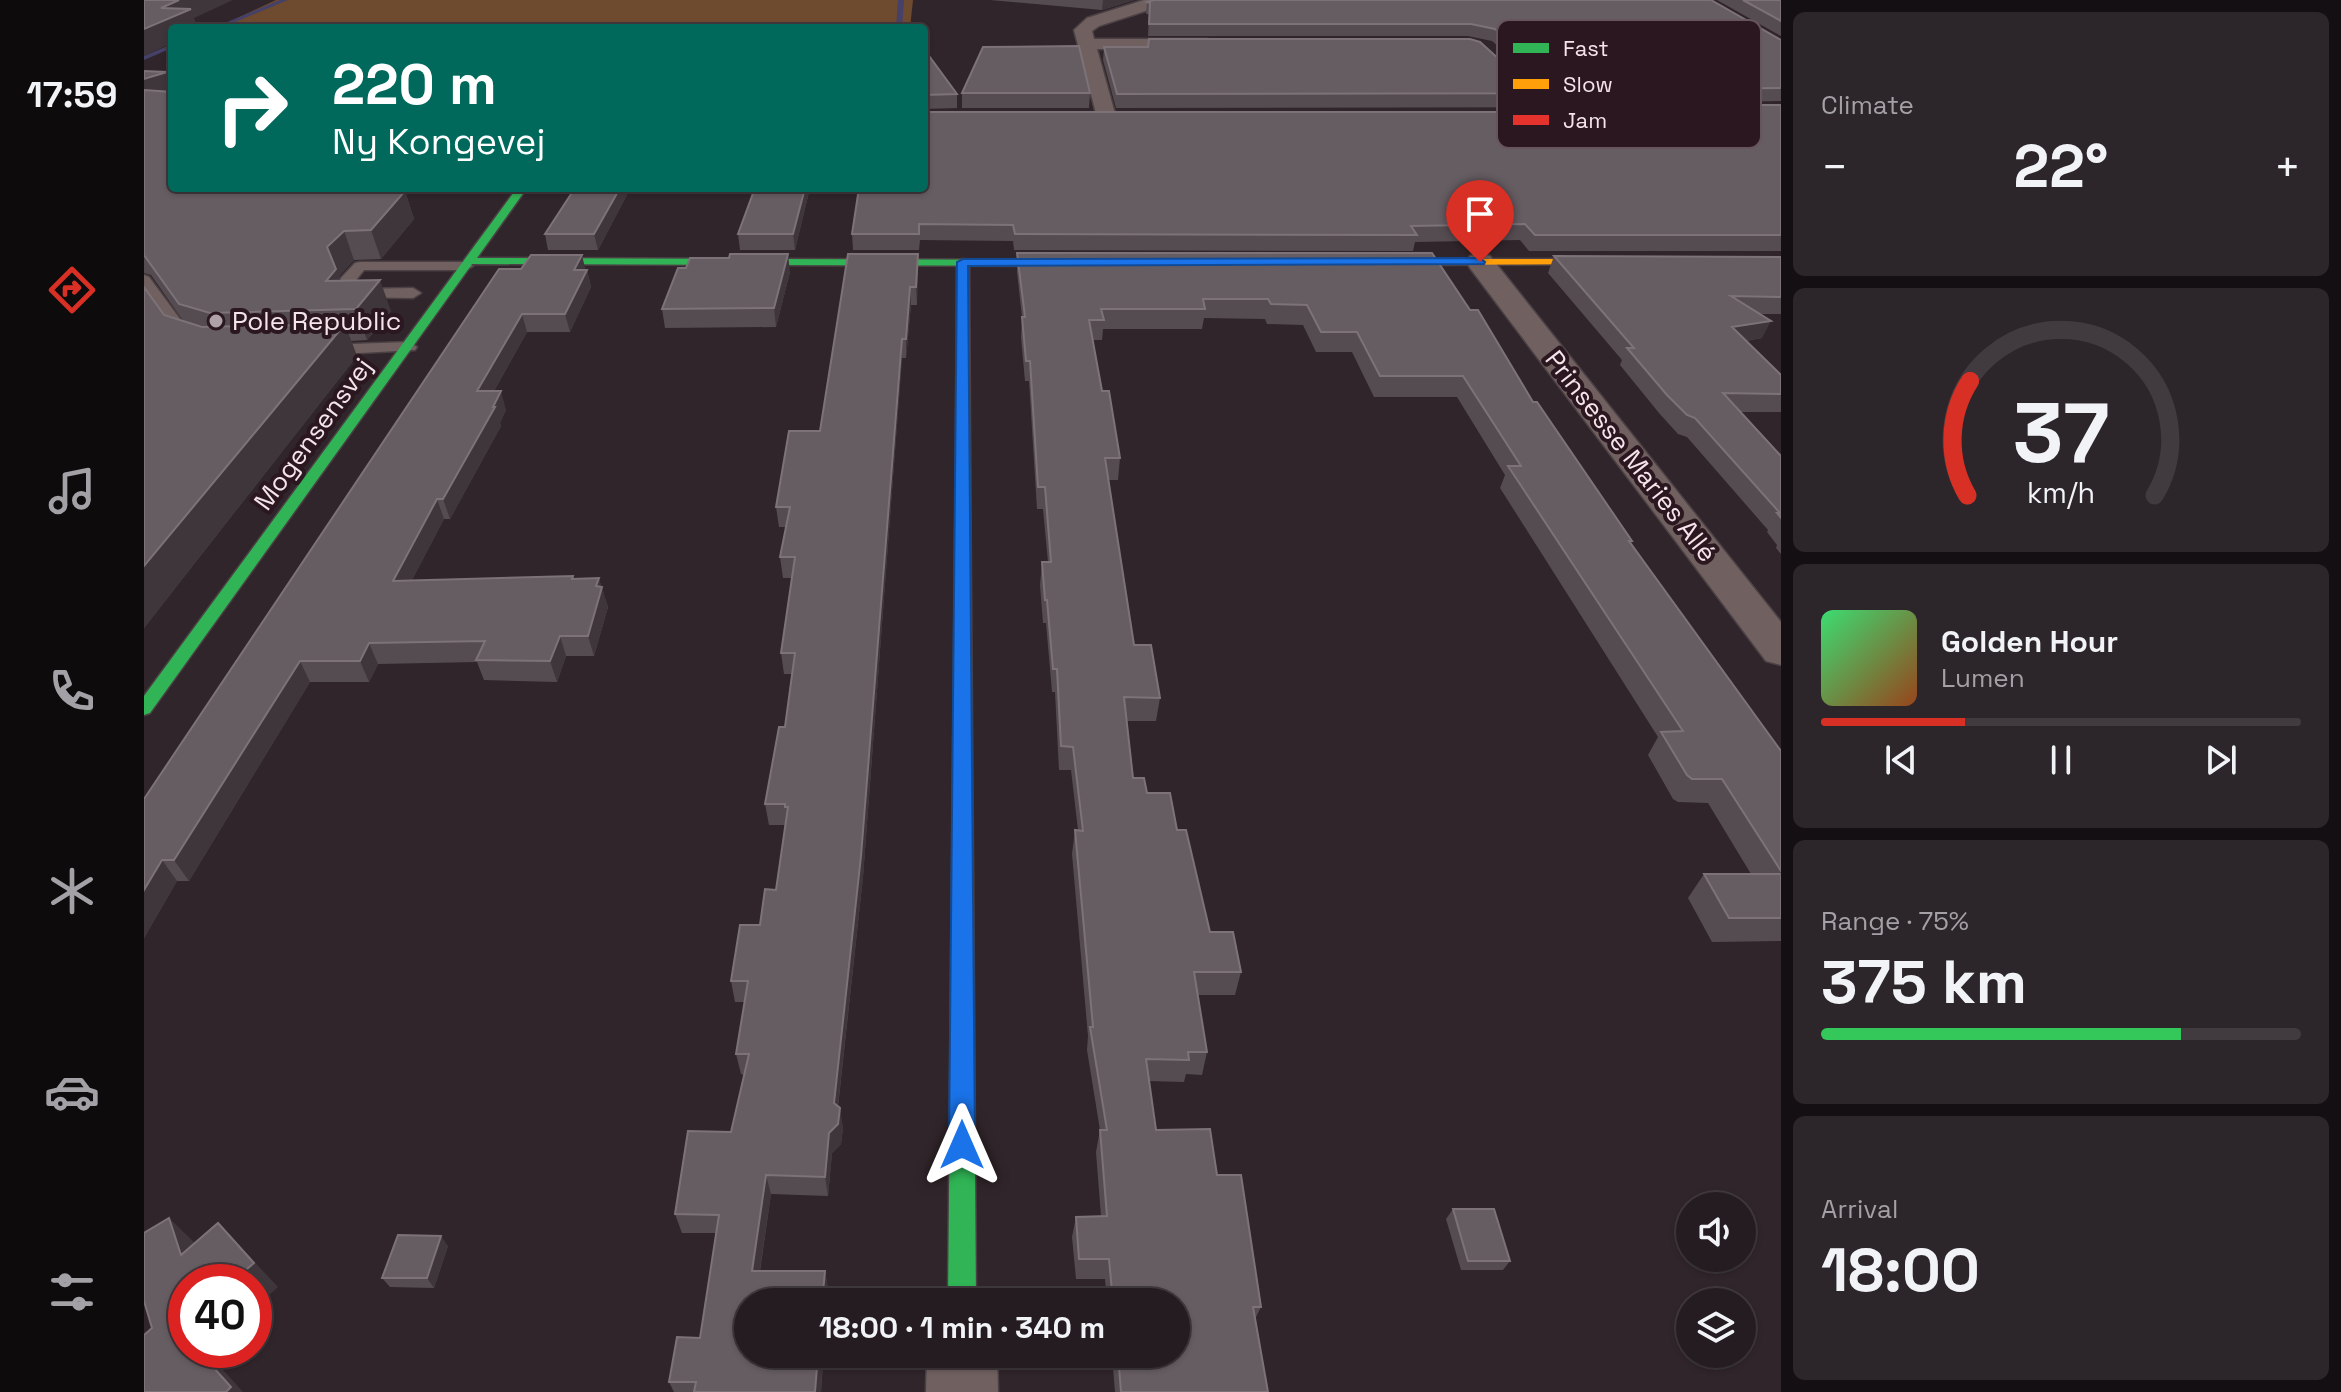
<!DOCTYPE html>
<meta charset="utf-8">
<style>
body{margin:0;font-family:"Space Grotesk",sans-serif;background:#2c2529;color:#f1f3f6;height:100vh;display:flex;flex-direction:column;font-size:30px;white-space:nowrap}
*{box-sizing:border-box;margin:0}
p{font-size:26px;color:#a3a1a5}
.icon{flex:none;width:44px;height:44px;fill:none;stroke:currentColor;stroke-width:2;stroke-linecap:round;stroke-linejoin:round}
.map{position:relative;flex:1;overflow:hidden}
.sheet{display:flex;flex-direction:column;gap:12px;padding:12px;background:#140f12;width:560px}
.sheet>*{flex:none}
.top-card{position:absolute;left:24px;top:24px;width:760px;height:168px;border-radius:8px;box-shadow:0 2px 6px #0004,0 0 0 2px #413a3e;background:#00695c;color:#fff;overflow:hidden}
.fabs{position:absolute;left:1532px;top:1192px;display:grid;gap:16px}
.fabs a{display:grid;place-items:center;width:80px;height:80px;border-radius:50%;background:#241c20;box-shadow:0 2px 6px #0004,0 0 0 2px #413a3e;font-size:40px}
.speed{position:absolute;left:24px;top:1264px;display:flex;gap:16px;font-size:40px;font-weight:700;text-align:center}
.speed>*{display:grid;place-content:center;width:104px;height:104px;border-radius:50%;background:#241c20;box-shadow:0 2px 6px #0004,0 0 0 2px #413a3e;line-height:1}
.speed .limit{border:12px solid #d22;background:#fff;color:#111}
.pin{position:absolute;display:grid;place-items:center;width:68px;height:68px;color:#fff;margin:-82px -34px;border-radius:50% 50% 50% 0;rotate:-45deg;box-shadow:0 0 8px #0007}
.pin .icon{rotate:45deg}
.me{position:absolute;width:88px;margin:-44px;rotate:0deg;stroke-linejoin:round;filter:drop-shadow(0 0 6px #0008)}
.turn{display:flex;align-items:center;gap:28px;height:168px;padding:0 32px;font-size:36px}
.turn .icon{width:104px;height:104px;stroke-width:2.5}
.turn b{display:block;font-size:56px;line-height:68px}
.big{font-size:60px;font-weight:700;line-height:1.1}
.sheet .widget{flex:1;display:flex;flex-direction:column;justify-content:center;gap:12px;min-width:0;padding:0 28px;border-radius:12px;background:#2c2529}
.sheet .dial{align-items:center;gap:0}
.dial svg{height:208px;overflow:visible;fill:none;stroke:#413a3e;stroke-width:7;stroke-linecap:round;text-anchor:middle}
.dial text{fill:#f1f3f6;stroke:none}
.song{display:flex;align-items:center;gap:24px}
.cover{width:96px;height:96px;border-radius:12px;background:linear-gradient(135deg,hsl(140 70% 55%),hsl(20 70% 35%))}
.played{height:8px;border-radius:4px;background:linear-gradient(90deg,#d93025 30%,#413a3e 30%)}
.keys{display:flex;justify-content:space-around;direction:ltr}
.heat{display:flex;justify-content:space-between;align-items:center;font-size:44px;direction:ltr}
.charge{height:12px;border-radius:6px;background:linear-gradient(90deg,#34c759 75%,#413a3e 0)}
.trip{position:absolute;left:590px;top:1288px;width:456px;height:80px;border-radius:40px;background:#241c20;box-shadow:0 2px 6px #0004,0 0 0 2px #413a3e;font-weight:700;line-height:80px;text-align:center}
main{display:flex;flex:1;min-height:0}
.tabs{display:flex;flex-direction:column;width:144px;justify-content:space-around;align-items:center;background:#0e0b0d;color:#a3a1a5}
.tabs .icon{width:56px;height:56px}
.tabs .selected{color:#d93025}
.tabs b{font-size:36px;color:#f1f3f6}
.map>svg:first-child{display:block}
</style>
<main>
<nav class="tabs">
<b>17:59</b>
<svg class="icon selected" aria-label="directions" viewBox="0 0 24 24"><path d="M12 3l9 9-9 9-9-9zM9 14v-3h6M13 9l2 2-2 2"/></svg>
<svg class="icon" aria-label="music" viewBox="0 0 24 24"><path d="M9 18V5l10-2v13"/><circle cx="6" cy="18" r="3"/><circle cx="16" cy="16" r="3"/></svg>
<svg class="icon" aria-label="phone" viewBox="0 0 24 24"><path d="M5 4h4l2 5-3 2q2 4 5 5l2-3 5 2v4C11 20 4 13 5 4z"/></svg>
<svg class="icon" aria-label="climate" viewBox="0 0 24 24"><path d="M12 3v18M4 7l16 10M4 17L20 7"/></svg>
<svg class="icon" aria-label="car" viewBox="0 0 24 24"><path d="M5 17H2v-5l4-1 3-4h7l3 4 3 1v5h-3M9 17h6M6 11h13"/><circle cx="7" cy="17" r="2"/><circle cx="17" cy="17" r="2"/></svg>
<svg class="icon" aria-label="filters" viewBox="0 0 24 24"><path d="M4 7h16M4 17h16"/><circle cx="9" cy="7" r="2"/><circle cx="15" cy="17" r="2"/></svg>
</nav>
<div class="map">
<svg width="1637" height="1392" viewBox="0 0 1637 1392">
<rect width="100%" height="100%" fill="#30252a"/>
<path fill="#6e4a2f" d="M132 0H769L766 28H72Z"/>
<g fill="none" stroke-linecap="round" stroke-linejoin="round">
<path fill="#454168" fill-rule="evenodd" d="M136 0H144L77 28H69Z
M754 0H760L758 28H752Z
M28 44V48L0 60V56Z"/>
<g stroke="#4b4145" stroke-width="3">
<path id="lane" d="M216 262H322L329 266 322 270H220L212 280 215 289 269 288 277 293 269 298 204 297 196 279 211 263Z
M0 275 5 277 50 338V344H38L0 291Z
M265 342 273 347 271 350 179 355 171 350 179 345Z"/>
</g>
<g stroke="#4b4145" stroke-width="3">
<path id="street" d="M1000 0H1025L1023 4 955 26 948 31 950 39H1064L1073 44 1064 49H953L972 117 968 121H954L930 30 943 18Z
M1388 71 1491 109 1495 113 1484 119 1477 117 1381 81 1378 77 1381 73Z
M1336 254 1346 256 1637 622V665L1622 661 1326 268 1323 262 1326 256Z
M783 1354H853L854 1392H782Z"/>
</g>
<g stroke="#4b4145" stroke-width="3">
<path id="fast" d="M373 188H383L333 258 935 260 941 263 935 266 328 264 6 713 0 715V696Z
M819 452 826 456 832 1302H804L812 456Z"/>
</g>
<g stroke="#4b4145" stroke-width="3">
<path id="slow" d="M1467 259 1473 262 1471 264 1235 265 1229 262 1235 259Z"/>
</g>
<g stroke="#4b4145" stroke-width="3">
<path id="jam" d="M819 259 825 262 826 456 819 460 812 456 813 262Z"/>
</g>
<use href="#lane" fill="#706160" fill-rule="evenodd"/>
<use href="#street" fill="#706160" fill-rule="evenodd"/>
<use href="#fast" fill="#30b455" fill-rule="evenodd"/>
<use href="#slow" fill="#ff9f0a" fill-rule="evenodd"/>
<use href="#jam" fill="#e5322d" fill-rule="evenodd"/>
</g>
<path fill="#554c52" d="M846 0H990L958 10Z
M1573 0H1637V36Z
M1003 2 1637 40V101L1481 104 1370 60 1348 41 1324 36H1004L1005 14H1002Z
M960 47 1357 61 1446 93 1442 107 972 108 959 60Z
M780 49 813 94V108L780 109Z
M0 71 28 188H245L242 191H261L270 219 237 259 210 260 195 276 197 281 247 311 223 340 207 341 213 356 0 628 20 315 40 322 7 275 0 273Z
M818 93H946L945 108H818Z
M1637 105V251H1385L1376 240 1271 242 1269 251 870 250 869 241 776 240 775 250H709L708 234 1452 112Z
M431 188H531L485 191 454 250H404L401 234Z
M666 188 651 250H596L594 234Z
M873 253 1326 310 1389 402 1488 541 1487 543 1637 751V941L1568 942 1544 898 1560 874H1607L1564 803 1534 802 1529 799 1504 755 1514 737 1356 488 1361 475 1313 397H1230L1208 352H1172L1159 325 1123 324 1121 319 1060 318 1058 329H959L958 340H949L958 391 976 458 974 480H964L990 645 1016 698 1012 721H983L989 778 1033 830 1066 932 1097 972 1091 995H1054L1063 1052 1058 1075 1042 1074 1040 1082 1005 1081 1012 1130 1073 1175 1117 1307 1111 1319 1124 1392H971L968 1354H1032V1302H963L961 1279H932L928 1237 932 1217 957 1216 952 1152 956 1130 943 1050 944 1036 928 854 931 830H934L927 770H915L911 692H908L902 623H899L896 585 898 562H904L899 509H893L885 381H881L877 338 878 317 873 272Z
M774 254 773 305H767L762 358H758L719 877 694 1107 699 1128 697 1144 688 1153 684 1196 627 1194 616 1271H681L684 1289 677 1392H530L525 1382 556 1338 572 1233H538L531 1214 587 1132 600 1075 597 1074 592 1054 601 1002H591L587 981 616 925 632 890 641 825H625L621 804 641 727 648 674H640L637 653 648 578H639L636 557 642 527H635L632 507 676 431Z
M1410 256 1637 257V314H1615L1618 338 1602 341 1637 375V412H1596L1637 456V554L1632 548 1633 545 1623 532 1624 530 1543 437 1534 434 1515 413 1476 365 1478 360 1404 273Z
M585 258 646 272 632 327 521 328 518 309 542 268Z
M355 269 443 270 447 287 426 332H383L350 391 362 410 356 423 357 426 306 519H300L268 580 429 576 430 579 457 586 464 607 450 656H422L413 682 340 680 333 662 234 664 225 682H166L45 881H33L0 938V799Z
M1309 1209 1366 1261 1359 1270H1317L1302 1219Z
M304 1246 290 1288 246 1287 238 1278Z"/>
<path fill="#3f363b" d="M35 0H89L50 18 54 28H28V43L0 56V29L17 8Z
M959 0H990L958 10Z
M23 72 28 82V98L0 107V79Z
M209 188H245L216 220 206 191Z
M476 188H484L485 191 454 250 450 234Z
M661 188H666L651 250 649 234Z
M261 191 270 219 237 259 227 230Z
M200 231 210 260 195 276 204 300 182 281 183 247Z
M644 254 646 272 632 327 630 308Z
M774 254V272L773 305 772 287Z
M438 255 442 272 430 270Z
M443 270 447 287 426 332 421 314Z
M236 280 247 311 223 340 212 309Z
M766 287 767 305 762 358V339Z
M378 314 383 332 339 410 333 391Z
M1627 321 1618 338 1580 344 1588 327Z
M201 324 213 356 0 628V566Z
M758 339V358L719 877 692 1123 690 1103Z
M357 391 362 410 356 423 357 426 306 519 299 499Z
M293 499 300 519 257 601 249 581Z
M455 578 464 607 450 656 444 636 452 586Z
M416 636 422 656 413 682 406 661Z
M225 643 234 664 225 682 216 661Z
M156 661 166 682 45 881 30 860Z
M18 860 33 881 0 938V890Z
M696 1108 699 1128 697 1144 688 1153 684 1196 681 1177 685 1133Z
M622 1175 627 1194 613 1289 608 1271Z
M25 1218 51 1243 37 1255Z
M74 1223 134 1287 110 1309V1282H88Z
M297 1236 304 1246 290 1288 283 1278Z
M681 1271 684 1289 683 1302H678Z
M42 1323V1337L35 1329Z
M54 1350H65L63 1352 99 1392H82Z
M674 1354H679L677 1392H671Z"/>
<path fill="#665d63" stroke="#7c7278" stroke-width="2" d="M0 0H35L17 8 47 9 0 29Z
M1010 0H1567L1637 40V88L1486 90 1373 48 1351 29 1327 24H1005L1006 3 1003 2Z
M1599 0H1637V21Z
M1005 39H1326L1336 42 1357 61 1446 93 973 94 960 47H1004Z
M935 46 946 93H818L839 47Z
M780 49 813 94 780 95Z
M0 71 23 72 0 79Z
M0 90 28 92V188H209L206 191H261L227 230 200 231 183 247 192 269 182 281 236 280 212 309 66 313 35 304 0 255Z
M1518 105H1637V235H1391L1381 224 1267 226 1273 235 871 234 869 225 775 224V234H708L715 188H780V112H1452Z
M431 188H476L450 234H401Z
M611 188H661L649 234H594Z
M873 253H1288L1326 310H1334L1389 402H1393L1488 541H1485L1637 751V871L1578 779H1548L1543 775 1517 732 1539 731 1364 466H1377L1319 376H1236L1213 332H1177L1163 305 1127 304 1124 299H1059L1061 309H957L960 320H945L958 391H965L976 458H961L990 645H1007L1016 698 980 697 989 778H1000L1003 793H1026L1033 830H1042L1066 932H1089L1097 972H1050L1063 1052H1044L1045 1060 1002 1059 1012 1130 1066 1129 1073 1175H1097L1117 1307H1109L1124 1392H977L974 1354H1032V1302H969L965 1259H935L932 1217 963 1216 956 1130H963L946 1027H949L931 830 939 831 929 747 917 746 913 669H909L903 600H901L898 562H907L901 487H894L886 361H882L878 317H881Z
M586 254H644L630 308 518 309 534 268H542L546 258H585Z
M704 254H774L772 287H766L762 339H758L717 856 690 1103 696 1108 694 1124 685 1133 681 1177 622 1175 608 1271H681L678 1302H604V1354H674L671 1392H550L552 1382H525L533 1337 556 1338 575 1215 531 1214 544 1131 587 1132 605 1054H592L604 981H587L596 925H616L621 889 632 890 644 807H641V804H621L635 727H641L651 653H637L651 557H636L646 507H632L645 431H676Z
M387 255H438L430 270H443L421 314H378L333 391H357L349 407H351L299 499H293L249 581 429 576 428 579 455 578 452 586 458 587 444 636H416L406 661 332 660 341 641 225 643 216 661H156L30 860H18L0 890V799L355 269H377Z
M1410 256 1637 257V297L1587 296 1627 321 1588 327 1637 375V394L1579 393 1637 456V518L1633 513H1636L1551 418 1543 415 1523 395 1483 348H1490Z
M0 287 20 315 58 327 201 324 0 566Z
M1560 874H1637V918H1585Z
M1309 1209H1350L1366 1261H1324Z
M25 1218 37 1255 74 1223 110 1263 88 1282H42V1323L35 1329 42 1337V1350H54L87 1387 82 1392H0V1335L8 1328 0 1301V1233Z
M254 1235 297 1236 283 1278H238Z"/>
<path fill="#1a73e8" stroke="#114b97" stroke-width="2" d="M1336 258 1341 262 1340 264 824 266 831 1145 827 1154 818 1158 809 1154 805 1145 813 262 819 259Z"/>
<circle fill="#afa2a7" stroke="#2b171f" stroke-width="3" cx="72" cy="321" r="8"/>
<g text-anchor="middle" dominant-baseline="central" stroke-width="8" stroke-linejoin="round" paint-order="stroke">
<g font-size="26" fill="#f4e5eb" stroke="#2b171f" text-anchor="start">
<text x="88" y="321">Pole Republic</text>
</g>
<g font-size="26" fill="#f4e5eb" stroke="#2b171f">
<text transform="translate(169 434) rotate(-54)">Mogensensvej</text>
<text transform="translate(1487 456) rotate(52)">Prinsesse Maries Allé</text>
</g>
</g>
<rect x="1353" y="20" width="264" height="128" rx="12" fill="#2b171f" stroke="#67555c" stroke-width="2"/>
<rect x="1369" y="43" width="36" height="10" fill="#30b455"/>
<rect x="1369" y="79" width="36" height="10" fill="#ff9f0a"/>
<rect x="1369" y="115" width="36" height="10" fill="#e5322d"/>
<g font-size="22" fill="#f4e5eb">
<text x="1419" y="56">Fast</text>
<text x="1419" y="92">Slow</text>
<text x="1419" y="128">Jam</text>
</g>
</svg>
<div class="fabs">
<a><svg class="icon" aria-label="sound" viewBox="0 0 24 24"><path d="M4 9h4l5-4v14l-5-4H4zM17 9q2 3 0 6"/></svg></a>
<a><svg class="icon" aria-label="layers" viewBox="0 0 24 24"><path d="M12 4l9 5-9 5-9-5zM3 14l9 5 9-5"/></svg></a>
</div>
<div class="speed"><div class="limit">40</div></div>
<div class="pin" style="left:1336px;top:262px;background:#d93025"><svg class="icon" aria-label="arrive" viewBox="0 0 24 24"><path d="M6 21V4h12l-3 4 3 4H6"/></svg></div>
<svg class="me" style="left:818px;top:1145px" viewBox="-20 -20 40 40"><path d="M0-17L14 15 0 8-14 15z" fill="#1a73e8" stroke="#fff" stroke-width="4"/></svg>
<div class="trip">18:00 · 1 min · 340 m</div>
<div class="top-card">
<div class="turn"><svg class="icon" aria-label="right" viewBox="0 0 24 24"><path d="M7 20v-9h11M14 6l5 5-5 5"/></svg><div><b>220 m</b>Ny Kongevej</div></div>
</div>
</div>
<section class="sheet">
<div class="widget"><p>Climate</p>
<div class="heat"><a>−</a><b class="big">22°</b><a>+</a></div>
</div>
<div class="widget dial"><svg viewBox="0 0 100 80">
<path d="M14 69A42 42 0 1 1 86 69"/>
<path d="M14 69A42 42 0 0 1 15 25" stroke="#d93025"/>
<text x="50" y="56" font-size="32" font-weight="700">37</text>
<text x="50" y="72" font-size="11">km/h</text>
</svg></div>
<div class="widget">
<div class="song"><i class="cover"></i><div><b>Golden Hour</b><p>Lumen</p></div></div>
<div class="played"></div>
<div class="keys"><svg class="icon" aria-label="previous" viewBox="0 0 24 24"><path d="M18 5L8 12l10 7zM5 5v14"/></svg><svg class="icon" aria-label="pause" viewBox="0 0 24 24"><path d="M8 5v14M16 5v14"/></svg><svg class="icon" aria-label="next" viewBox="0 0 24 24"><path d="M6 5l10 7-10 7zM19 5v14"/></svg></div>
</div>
<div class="widget"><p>Range · 75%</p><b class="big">375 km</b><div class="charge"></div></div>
<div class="widget"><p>Arrival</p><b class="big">18:00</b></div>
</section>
</main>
